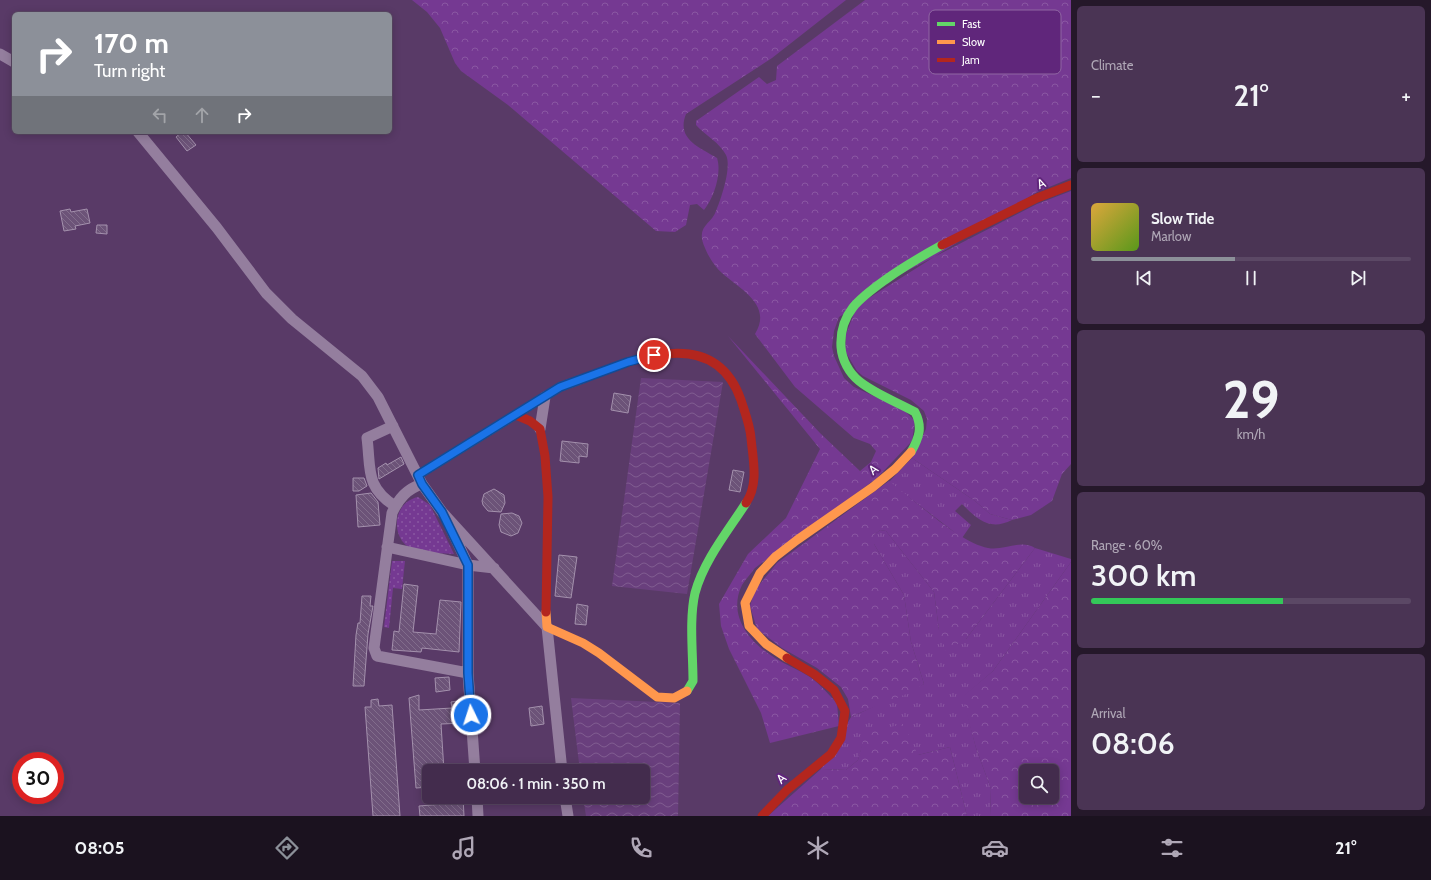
<!DOCTYPE html>
<meta charset="utf-8">
<style>
body{margin:0;font-family:Cabin,sans-serif;background:#4a3454;color:#f1f3f6;height:100vh;display:flex;flex-direction:column;font-size:15px;white-space:nowrap}
*{box-sizing:border-box;margin:0}
p{font-size:13px;color:#afa7b6}
.icon{flex:none;width:22px;height:22px;fill:none;stroke:currentColor;stroke-width:2;stroke-linecap:round;stroke-linejoin:round}
.map{position:relative;flex:1;overflow:hidden}
.drawer{display:flex;flex-direction:column;gap:6px;padding:6px;background:#25182a;width:360px}
.drawer>*{flex:none}
.top-card{position:absolute;left:12px;top:12px;width:380px;height:122px;border-radius:6px;box-shadow:0 2px 10px #0003,0 0 0 1px #5b4865;background:#8c9099;color:#fff;overflow:hidden}
.fabs{position:absolute;left:1019px;top:764px;display:grid;gap:8px}
.fabs a{display:grid;place-items:center;width:40px;height:40px;border-radius:6px;background:#432c4d;box-shadow:0 2px 10px #0003,0 0 0 1px #5b4865;font-size:20px}
.speed{position:absolute;left:12px;top:752px;display:flex;gap:8px;font-size:20px;font-weight:700;text-align:center}
.speed>*{display:grid;place-content:center;width:52px;height:52px;border-radius:50%;background:#432c4d;box-shadow:0 2px 10px #0003,0 0 0 1px #5b4865;line-height:1}
.speed .limit{border:6px solid #d22;background:#fff;color:#111}
.pin{position:absolute;display:grid;place-items:center;width:34px;height:34px;color:#fff;margin:-17px;border:2px solid #fff;border-radius:50%;box-shadow:0 1px 4px #0007}
.me{position:absolute;width:44px;margin:-22px;rotate:356deg;stroke-linejoin:round;filter:drop-shadow(0 0 3px #0008)}
.turn{display:flex;align-items:center;gap:14px;height:84px;padding:0 16px;font-size:18px}
.turn .icon{width:52px;height:52px;stroke-width:2.5}
.turn b{display:block;font-size:28px;line-height:34px}
.lanes{display:flex;align-items:center;height:38px;padding:0 16px;background:#0003;justify-content:center;gap:20px;direction:ltr}
.lanes .off{opacity:.35}
.big{font-size:30px;font-weight:600;line-height:1.1}
.drawer .tile{flex:1;display:flex;flex-direction:column;justify-content:center;gap:6px;min-width:0;padding:0 14px;border-radius:6px;background:#4a3454}
.drawer .dial{align-items:center;gap:0}
.dial b{font-size:52px;line-height:1}
.song{display:flex;align-items:center;gap:12px}
.cover{width:48px;height:48px;border-radius:6px;background:linear-gradient(135deg,hsl(40 70% 55%),hsl(90 70% 35%))}
.played{height:4px;border-radius:2px;background:linear-gradient(90deg,#8c9099 45%,#5b4865 45%)}
.keys{display:flex;justify-content:space-around;direction:ltr}
.heat{display:flex;justify-content:space-between;align-items:center;font-size:22px;direction:ltr}
.charge{height:6px;border-radius:3px;background:linear-gradient(90deg,#34c759 60%,#5b4865 0)}
.trip{position:absolute;left:422px;top:764px;width:228px;height:40px;border-radius:6px;background:#432c4d;box-shadow:0 2px 10px #0003,0 0 0 1px #5b4865;font-weight:600;line-height:40px;text-align:center}
.tabs{display:flex;height:64px;justify-content:space-around;align-items:center;background:#1b121f;color:#afa7b6}
.tabs .icon{width:28px;height:28px}
.tabs .on{color:#8c9099}
.tabs b{font-size:18px;color:#f1f3f6}
main{display:flex;flex:1;min-height:0}
.map>svg:first-child{display:block}
</style>
<main>
<div class="map">
<svg width="1071" height="816" viewBox="0 0 1071 816">
<defs>
<pattern id="grass-tufts" width="24" height="20" patternUnits="userSpaceOnUse"><rect width="24" height="20" fill="#753992"/><path d="M3 7l-1-3M5 7V3M7 7l1-3M15 17l-1-3M17 17v-4M19 17l1-3" fill="none" stroke="#8a57a2"/></pattern>
<pattern id="forest-crowns" width="20" height="18" patternUnits="userSpaceOnUse"><rect width="20" height="18" fill="#753992"/><path d="M2 6a3 3 0 1 1 6 0M12 15a3 3 0 1 1 6 0" fill="none" stroke="#8a57a2"/></pattern>
<pattern id="park-dots" width="8" height="8" patternUnits="userSpaceOnUse"><rect width="8" height="8" fill="#753992"/><path d="M2 2h.1M6 6h.1" fill="none" stroke="#8a57a2" stroke-width="1.8" stroke-linecap="round"/></pattern>
<pattern id="water-waves" width="16" height="10" patternUnits="userSpaceOnUse"><rect width="16" height="10" fill="#693f7d"/><path d="M0 5q4-4 8 0t8 0" fill="none" stroke="#805c90"/></pattern>
<pattern id="building-back-hatch" width="6" height="6" patternUnits="userSpaceOnUse"><rect width="6" height="6" fill="#6c5378"/><path d="M-1 5l2 2M0 0l6 6M5-1l2 2" fill="none" stroke="#826d8c"/></pattern>
</defs>
<rect width="100%" height="100%" fill="#593a67"/>
<path fill="url(#grass-tufts)" d="M912 458 975 501 990 514 1012 520C990 531 978 520 962 504L955 511 971 525 962 538 889 482Z
M880 530 886 531 934 592 939 630 966 639 1035 548 1071 559V562L993 671 963 697 976 748 991 789 990 816H967L950 747 918 755 866 733 858 760 846 770 821 769 851 717 924 684 911 642 904 595 874 544V535Z"/>
<path fill="url(#forest-crowns)" fill-rule="evenodd" d="M412 0H846L772 58 686 114C676 139 699 147 717 158 722 173 714 198 704 210L697 204 690 205 686 225 675 232 656 231 508 105 461 71 455 63 440 28 427 12Z
M865 0H1071V178L1037 192 839 317 834 331 832 347 834 356 844 378 854 387 904 410 915 421 912 441 877 478 755 568C751 573 746 579 742 585 727 616 750 643 775 658 786 665 799 670 810 677 820 684 828 694 837 703L839 726 770 743 761 713 729 649 721 626 719 604 748 554 786 518 820 449 728 336 820 433 860 471 871 462 876 451 870 444 854 438 795 387 755 334C773 305 740 289 722 273 716 268 708 256 705 248 695 226 711 225 716 211 721 199 732 167 726 155 720 143 705 135 696 125V121L759 77 767 84 776 80 777 66Z
M1071 191V464L1062 474 1052 501 1031 515 1012 520 990 514 975 501 912 458 926 429 927 419 924 411 911 400 863 376 857 371 845 351 846 334 857 306 899 275 1037 204Z
M889 481C913 499 960 543 988 548 1004 551 1020 539 1035 548L966 639 946 651 939 630 934 592 886 531 880 530 874 535V544L904 595 911 642 924 684C902 699 875 705 851 717L848 699 841 687 817 668 782 648 757 629 750 606 755 590 777 563Z
M1071 562V816H990L991 789 976 748 962 697 993 671ZM1026 771H1052V797H1026Z
M903 724 918 755 950 747 967 816H768L821 769 846 770 858 760 865 733Z"/>
<path fill="url(#park-dots)" d="M418 497 430 505 454 554C443 553 428 554 417 551 390 544 390 503 418 497Z
M392 561H405L402 589 393 588 389 628 384 627Z"/>
<path fill="url(#water-waves)" d="M641 378 723 382 687 594 612 586Z
M571 698 680 703 678 816H586L583 797H643V771H580Z"/>
<path fill="url(#building-back-hatch)" stroke="#a491ad" d="M182 132H185L196 145 187 151 176 137Z
M70 209 71 212 87 209 90 223 75 226 76 229 64 231 60 211Z
M97 225H107V234L96 233Z
M614 393 631 396 628 413 611 410Z
M562 441 588 444 587 457 579 456V463L560 461Z
M401 457 404 464 379 479 378 468 386 463 387 465Z
M733 470 744 472 740 492 729 490Z
M353 478H364L367 486 359 491H353Z
M494 489 504 495 505 503 501 512 488 511 483 505 482 501 484 494Z
M371 493 378 502 380 525 358 527 356 495Z
M512 513 519 516 522 523 518 533 511 536 501 532 499 525 501 514Z
M559 555 577 557 571 598 555 596Z
M404 584 418 586 413 632 436 634 440 600 461 602 459 652 422 648 421 652 392 650 394 631 399 632Z
M362 596H371L370 606H373L368 634 364 686H353L356 635 358 623H360Z
M577 604 588 606 586 625 575 624Z
M449 677 450 690 436 692 435 678Z
M419 695V710L452 708 451 702 463 700 465 723 441 724 444 771H429V787L416 788 409 698Z
M378 699 379 706 392 705 400 816H373L365 707H371V700Z
M542 706 544 724 531 726 529 708Z
M456 797H463L464 816H420L419 806 456 803Z"/>
<g fill="none" stroke-linecap="round" stroke-linejoin="round">
<path stroke="#947e9e" stroke-width="11" d="M0 54 14 62
M138 132 217 228 266 293 292 319 362 376 378 397 422 484 442 512 547 627 562 771
M393 426 367 438C371 469 365 487 395 506
M540 429 545 397
M422 484C407 489 399 498 392 513L374 648 377 656 468 673
M448 522 468 565V673L475 771
M387 547 468 565 494 568
M477 797 478 816
M565 797 568 816"/>
<path stroke="#63d668" stroke-width="9" d="M911 452C919 438 923 427 915 412 897 402 875 394 859 381 849 373 842 360 841 347 839 313 860 298 885 280 903 267 922 256 942 245
M418 475 560 387 582 379
M687 691 693 681C693 654 689 619 695 593 704 560 728 531 746 503"/>
<path stroke="#ff974d" stroke-width="9" d="M546 612 547 627 583 643 599 653 657 697 674 698 687 691
M787 658 766 644 749 626 745 603 760 573 775 557 797 540 873 487 895 469 911 452"/>
<path stroke="#b3261e" stroke-width="9" d="M942 245 1037 198 1071 185
M582 379C636 359 714 324 741 400 745 413 750 425 751 438 753 460 759 484 746 503
M516 415 530 421 540 429 545 456 548 497 546 612
M762 816 787 790 831 754 841 738 845 711 834 690 814 674 787 658"/>
</g>
<g fill="none" stroke-linecap="round" stroke-linejoin="round">
<g stroke="#114b97" stroke-width="10">
<path id="route" d="M471 715 468 673V565L442 512 422 484 418 475 560 387 628 362 654 355"/>
</g>
<use href="#route" stroke="#1a73e8" stroke-width="7"/>
</g>
<g text-anchor="middle" dominant-baseline="central" stroke-width="4" stroke-linejoin="round" paint-order="stroke">
<g font-size="13" fill="#fff" stroke="#60267b">
<text transform="translate(1041 183) rotate(-23)">A</text>
<text transform="translate(873 469) rotate(-39)">A</text>
<text transform="translate(781 778) rotate(-42)">A</text>
</g>
</g>
<rect x="929" y="10" width="132" height="64" rx="6" fill="#60267b" stroke="#9067a3" stroke-width="1"/>
<rect x="937" y="22" width="18" height="4" fill="#63d668"/>
<rect x="937" y="40" width="18" height="4" fill="#ff974d"/>
<rect x="937" y="58" width="18" height="4" fill="#b3261e"/>
<g font-size="11" fill="#fff">
<text x="962" y="28">Fast</text>
<text x="962" y="46">Slow</text>
<text x="962" y="64">Jam</text>
</g>
</svg>
<div class="fabs">
<a><svg class="icon" aria-label="search" viewBox="0 0 24 24"><circle cx="10" cy="10" r="6"/><path d="M15 15l6 6"/></svg></a>
</div>
<div class="speed"><div class="limit">30</div></div>
<div class="pin" style="left:654px;top:355px;background:#d93025"><svg class="icon" aria-label="arrive" viewBox="0 0 24 24"><path d="M6 21V4h12l-3 4 3 4H6"/></svg></div>
<svg class="me" style="left:471px;top:715px" viewBox="-20 -20 40 40"><circle r="17" fill="#1a73e8" stroke="#fff" stroke-width="3"/><path d="M0-11L8 9 0 5-8 9z" fill="#fff"/></svg>
<div class="trip">08:06 · 1 min · 350 m</div>
<div class="top-card">
<div class="turn"><svg class="icon" aria-label="right" viewBox="0 0 24 24"><path d="M7 20v-9h11M14 6l5 5-5 5"/></svg><div><b>170 m</b>Turn right</div></div>
<div class="lanes"><svg class="icon off" aria-label="left" viewBox="0 0 24 24"><path d="M17 20v-9H6M10 6l-5 5 5 5"/></svg><svg class="icon off" aria-label="ahead" viewBox="0 0 24 24"><path d="M12 20V5M6 11l6-6 6 6"/></svg><svg class="icon" aria-label="right" viewBox="0 0 24 24"><path d="M7 20v-9h11M14 6l5 5-5 5"/></svg></div>
</div>
</div>
<section class="drawer">
<div class="tile"><p>Climate</p>
<div class="heat"><a>−</a><b class="big">21°</b><a>+</a></div>
</div>
<div class="tile">
<div class="song"><i class="cover"></i><div><b>Slow Tide</b><p>Marlow</p></div></div>
<div class="played"></div>
<div class="keys"><svg class="icon" aria-label="previous" viewBox="0 0 24 24"><path d="M18 5L8 12l10 7zM5 5v14"/></svg><svg class="icon" aria-label="pause" viewBox="0 0 24 24"><path d="M8 5v14M16 5v14"/></svg><svg class="icon" aria-label="next" viewBox="0 0 24 24"><path d="M6 5l10 7-10 7zM19 5v14"/></svg></div>
</div>
<div class="tile dial"><b>29</b><p>km/h</p></div>
<div class="tile"><p>Range · 60%</p><b class="big">300 km</b><div class="charge"></div></div>
<div class="tile"><p>Arrival</p><b class="big">08:06</b></div>
</section>
</main>
<nav class="tabs">
<b>08:05</b>
<svg class="icon on" aria-label="directions" viewBox="0 0 24 24"><path d="M12 3l9 9-9 9-9-9zM9 14v-3h6M13 9l2 2-2 2"/></svg>
<svg class="icon" aria-label="music" viewBox="0 0 24 24"><path d="M9 18V5l10-2v13"/><circle cx="6" cy="18" r="3"/><circle cx="16" cy="16" r="3"/></svg>
<svg class="icon" aria-label="phone" viewBox="0 0 24 24"><path d="M5 4h4l2 5-3 2q2 4 5 5l2-3 5 2v4C11 20 4 13 5 4z"/></svg>
<svg class="icon" aria-label="climate" viewBox="0 0 24 24"><path d="M12 3v18M4 7l16 10M4 17L20 7"/></svg>
<svg class="icon" aria-label="car" viewBox="0 0 24 24"><path d="M5 17H2v-5l4-1 3-4h7l3 4 3 1v5h-3M9 17h6M6 11h13"/><circle cx="7" cy="17" r="2"/><circle cx="17" cy="17" r="2"/></svg>
<svg class="icon" aria-label="filters" viewBox="0 0 24 24"><path d="M4 7h16M4 17h16"/><circle cx="9" cy="7" r="2"/><circle cx="15" cy="17" r="2"/></svg>
<b>21°</b>
</nav>
